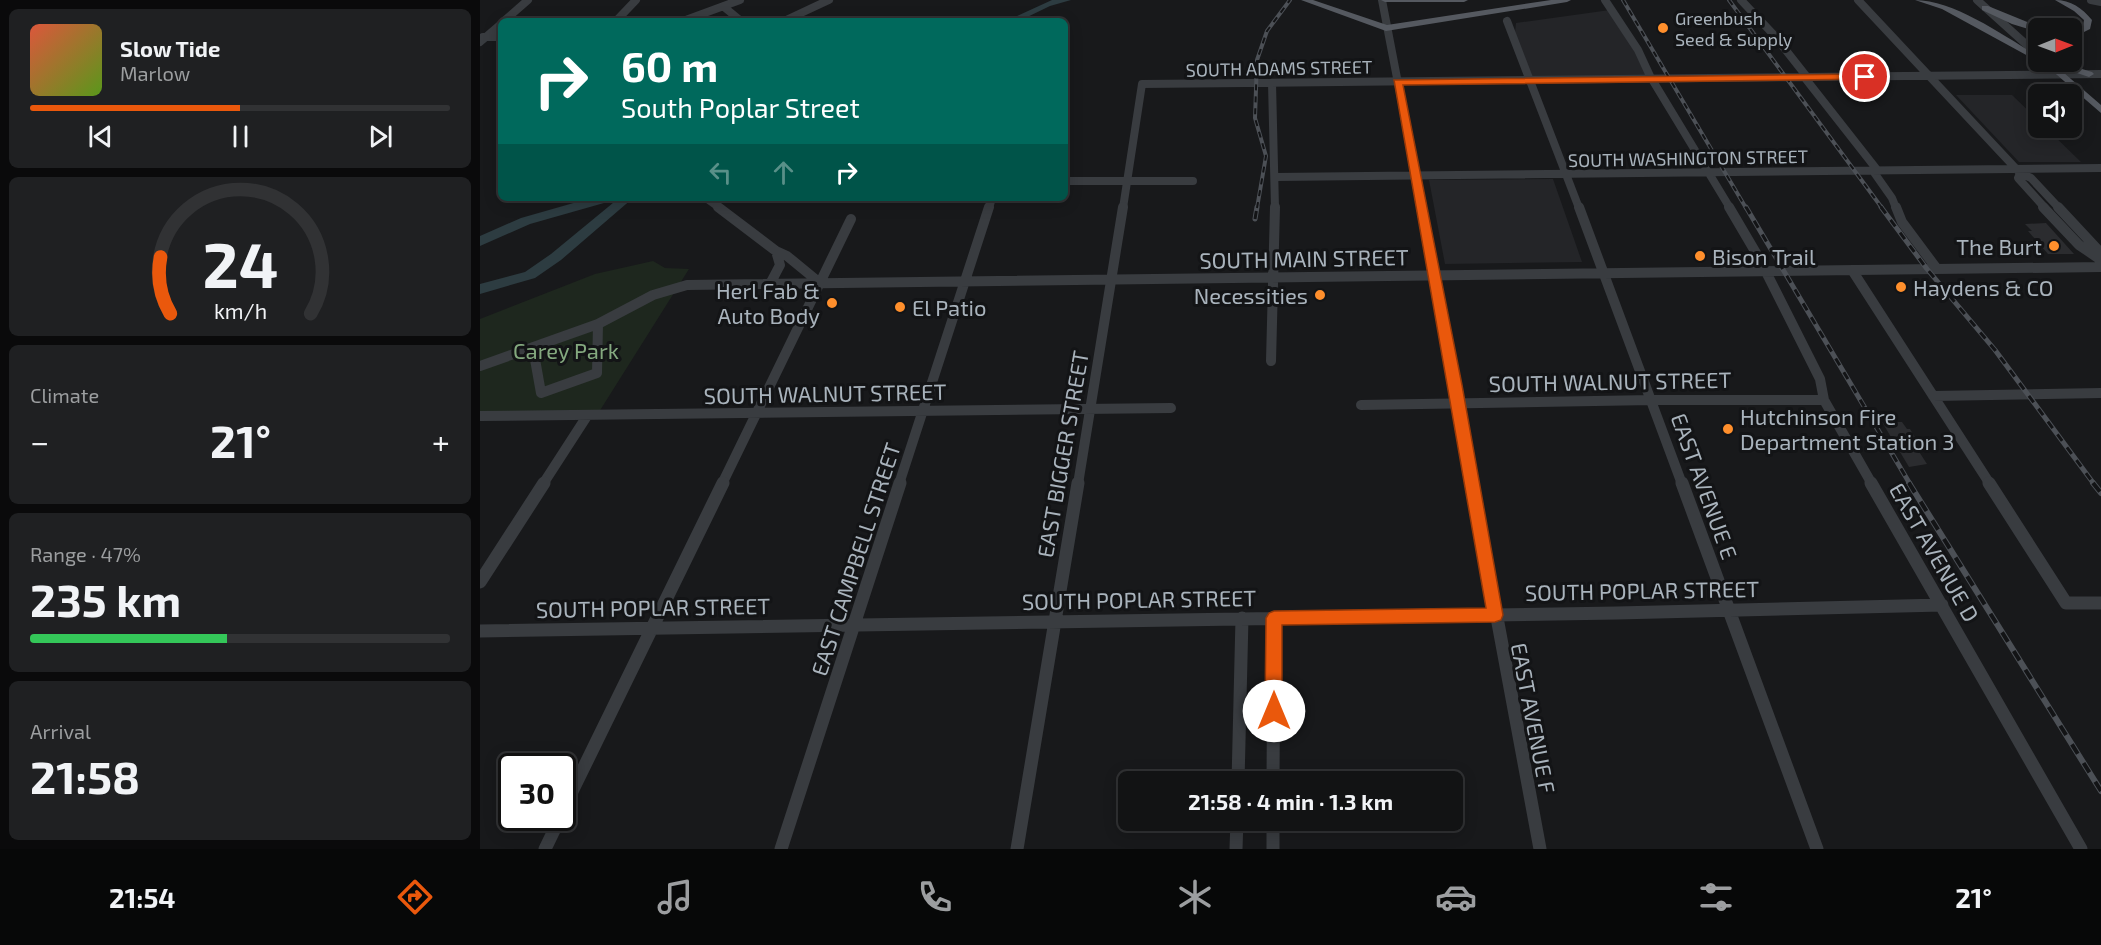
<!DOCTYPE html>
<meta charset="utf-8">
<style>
body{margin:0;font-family:"Exo 2",sans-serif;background:#1f2022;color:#f1f3f6;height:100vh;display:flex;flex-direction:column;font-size:22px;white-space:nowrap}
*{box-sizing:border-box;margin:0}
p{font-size:20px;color:#9c9ea0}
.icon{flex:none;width:33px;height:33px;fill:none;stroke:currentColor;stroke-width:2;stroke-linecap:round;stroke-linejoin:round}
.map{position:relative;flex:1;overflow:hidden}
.side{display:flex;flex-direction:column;gap:9px;padding:9px;background:#0a0a0b;width:480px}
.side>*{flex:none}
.banner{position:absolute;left:18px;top:18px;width:570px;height:183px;border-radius:9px;box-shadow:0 3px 15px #0003,0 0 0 2px #313234;background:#00695c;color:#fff;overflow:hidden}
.needle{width:39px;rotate:89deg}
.fabs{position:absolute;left:1548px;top:18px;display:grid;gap:12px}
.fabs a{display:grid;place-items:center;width:54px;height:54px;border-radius:9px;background:#121314;box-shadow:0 3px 15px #0003,0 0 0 2px #313234;font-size:30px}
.speed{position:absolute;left:18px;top:753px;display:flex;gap:12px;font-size:30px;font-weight:700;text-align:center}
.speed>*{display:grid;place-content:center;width:78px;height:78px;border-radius:50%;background:#121314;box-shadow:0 3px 15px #0003,0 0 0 2px #313234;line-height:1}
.speed .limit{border:3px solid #111;border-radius:9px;background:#fff;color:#111}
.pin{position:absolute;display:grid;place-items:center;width:51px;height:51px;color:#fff;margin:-26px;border:3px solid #fff;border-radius:50%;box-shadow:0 2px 6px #0007}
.me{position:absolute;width:66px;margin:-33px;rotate:0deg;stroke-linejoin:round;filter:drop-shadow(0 0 4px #0008)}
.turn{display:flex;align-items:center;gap:21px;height:126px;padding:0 24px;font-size:27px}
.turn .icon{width:78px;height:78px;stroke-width:2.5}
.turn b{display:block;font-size:42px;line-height:51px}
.lanes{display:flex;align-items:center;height:57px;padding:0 24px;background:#0003;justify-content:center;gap:30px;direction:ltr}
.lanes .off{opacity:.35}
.big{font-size:45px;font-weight:700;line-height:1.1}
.side .tile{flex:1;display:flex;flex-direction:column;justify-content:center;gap:9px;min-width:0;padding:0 21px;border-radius:9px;background:#1f2022}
.side .dial{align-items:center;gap:0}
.dial svg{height:156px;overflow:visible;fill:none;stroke:#313234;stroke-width:7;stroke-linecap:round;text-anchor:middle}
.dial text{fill:#f1f3f6;stroke:none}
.song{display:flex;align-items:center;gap:18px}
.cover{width:72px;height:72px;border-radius:9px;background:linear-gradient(135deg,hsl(10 70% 55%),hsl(90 70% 35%))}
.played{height:6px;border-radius:3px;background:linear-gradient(90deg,#ea580c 50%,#313234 50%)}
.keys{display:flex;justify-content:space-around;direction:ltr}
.heat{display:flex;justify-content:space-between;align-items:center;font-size:33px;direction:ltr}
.charge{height:9px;border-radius:4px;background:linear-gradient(90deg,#34c759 47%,#313234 0)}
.trip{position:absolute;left:638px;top:771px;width:345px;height:60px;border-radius:9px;background:#121314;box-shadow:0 3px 15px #0003,0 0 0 2px #313234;font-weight:700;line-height:60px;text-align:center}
.tabs{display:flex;height:96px;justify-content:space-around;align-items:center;background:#070808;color:#9c9ea0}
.tabs .icon{width:42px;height:42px}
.tabs .on{color:#ea580c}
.tabs b{font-size:27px;color:#f1f3f6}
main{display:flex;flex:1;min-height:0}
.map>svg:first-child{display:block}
</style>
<main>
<section class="side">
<div class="tile">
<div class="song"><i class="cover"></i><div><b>Slow Tide</b><p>Marlow</p></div></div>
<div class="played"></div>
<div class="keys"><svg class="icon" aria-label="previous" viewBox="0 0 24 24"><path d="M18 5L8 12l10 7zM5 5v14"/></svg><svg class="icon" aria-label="pause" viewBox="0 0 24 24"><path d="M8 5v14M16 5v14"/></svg><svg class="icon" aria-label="next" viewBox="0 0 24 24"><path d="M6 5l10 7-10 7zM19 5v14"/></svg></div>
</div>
<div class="tile dial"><svg viewBox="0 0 100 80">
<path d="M14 69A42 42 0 1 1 86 69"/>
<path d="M14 69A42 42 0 0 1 9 40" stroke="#ea580c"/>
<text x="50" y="56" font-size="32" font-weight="700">24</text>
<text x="50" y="72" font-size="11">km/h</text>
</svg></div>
<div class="tile"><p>Climate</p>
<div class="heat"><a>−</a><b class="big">21°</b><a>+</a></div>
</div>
<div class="tile"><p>Range · 47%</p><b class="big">235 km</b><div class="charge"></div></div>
<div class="tile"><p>Arrival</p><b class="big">21:58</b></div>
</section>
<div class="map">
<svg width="1621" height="849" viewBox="0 0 1621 849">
<rect width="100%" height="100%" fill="#18191b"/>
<path fill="#242528" d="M1130 10 1140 22 1167 77 1052 78 1035 33 1036 23Z
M1476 95H1532L1558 120V128H1566L1601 162H1539Z
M1073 179 1102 262 965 264 949 180Z"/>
<path fill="#1e271e" d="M173 261 185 268 209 269 119 412H0V319L115 274Z"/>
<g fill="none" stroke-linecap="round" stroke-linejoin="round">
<path fill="#2d3c41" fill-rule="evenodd" d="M572 0H591L570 6 539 21H526Z
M111 198H132L131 201 50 224 0 246V236L41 218Z
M139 198H153L81 260 55 278 0 294V284L45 272 71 254Z"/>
</g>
<path fill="#2b2c2f" d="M1566 223 1594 254H1568L1548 231H1552L1545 224Z
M1402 422H1422L1427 429H1430L1441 447H1436L1447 464 1429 467Z"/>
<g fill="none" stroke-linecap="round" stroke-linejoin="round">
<path stroke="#393c40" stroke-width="8" d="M902 0 942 208
M1125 0 1158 50 1170 76 1250 208
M1261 0 1293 34 1327 77
M1378 0 1540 173 1551 178 1579 208
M1497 0 1558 55
M1611 0 1621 2
M244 7 261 21
M24 21 48 0
M136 21 156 0
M203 21 260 0
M304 21 349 0
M1027 21 1099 208
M3 37H21
M0 42 21 24
M1325 78 1398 171
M792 83 795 208
M1393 171 1412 198 1416 208
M1540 173 1538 178 1565 208
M796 177 1621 168
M585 181H713
M226 198 240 208
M509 208 512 198
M643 208 662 84 1621 74"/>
<path stroke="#393c40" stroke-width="10" d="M238 207 296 251 307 256 340 283
M941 207 992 484
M1099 207 1202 484
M1249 207 1279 258 1340 379 1344 400 1392 484
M1416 207 1422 222 1457 269
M1563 207 1599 245 1621 260
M1578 207 1621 253
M1372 270 1510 484
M290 284 300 265 296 251
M53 348 61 393 117 373 118 324
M791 361 795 207
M0 366 118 324 173 295 207 285 1621 267
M1453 396 1621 393
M881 405 1172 400H1344
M0 416 691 408
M63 484 107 416
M242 484 371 219
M419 484 509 207
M598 484 643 207"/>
<path stroke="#393c40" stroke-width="13" d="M992 483 1060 849
M1202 483 1337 849
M1391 483 1601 849
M1509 483 1586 603H1621
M0 582 64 483
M0 631 1137 613 1462 605
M758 782 762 618
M793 782 794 618
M82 812 243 483
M793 820V849
M65 849 80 818
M301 849 420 483
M537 849 598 483
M756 849 757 820"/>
<path fill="#555960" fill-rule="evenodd" d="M821 0H833L907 25 1071 0H1091L1087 2 906 31Z
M901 0H988L984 2H905Z
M1435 0C1474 0 1524 36 1558 56L1559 62 1462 9Z
M1575 0C1591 0 1602 8 1612 20L1610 29 1592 38V33L1603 26 1604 20 1594 11Z
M1502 6H1508L1562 28H1558V32L1532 24 1502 10Z
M1562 62H1579L1612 72 1614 74 1609 77 1576 66 1621 105V113Z"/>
<g stroke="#4c5056" stroke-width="4">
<path id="rail-far2" d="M1143 0 1266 208
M1249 0 1402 208
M777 208 786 156 775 118 777 60 787 31 810 0"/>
</g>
<g stroke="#4c5056" stroke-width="5">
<path id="rail-far1" d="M1266 207 1430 484
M1401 207 1447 269 1515 350 1614 484
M775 219 777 207"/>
</g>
<g stroke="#4c5056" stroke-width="6">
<path id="rail" d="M1429 483 1621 791
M1613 483 1621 493"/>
</g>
<use href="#rail-far2" stroke="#131416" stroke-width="2" stroke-dasharray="6" stroke-linecap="butt"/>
<use href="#rail-far1" stroke="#131416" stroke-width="3" stroke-dasharray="8" stroke-linecap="butt"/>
<use href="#rail" stroke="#131416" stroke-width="4" stroke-dasharray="11" stroke-linecap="butt"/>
</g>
<path fill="#ea580c" stroke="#983908" stroke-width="1.5" d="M1385 74 1389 77 1388 79 923 85 982 385 1023 615 1021 620 1015 622 802 625V711L800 717 794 720 788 717 785 711 786 618 789 613 794 611 1006 608 914 80Z"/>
<g fill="#ff8f2c" stroke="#131416" stroke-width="2">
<circle cx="1183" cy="28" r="6"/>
<circle cx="1574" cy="246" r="6"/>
<circle cx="1220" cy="256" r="6"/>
<circle cx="1421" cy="287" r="6"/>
<circle cx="840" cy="295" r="6"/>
<circle cx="352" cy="303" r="6"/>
<circle cx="420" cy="307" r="6"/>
<circle cx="1248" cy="429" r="6"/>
</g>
<g text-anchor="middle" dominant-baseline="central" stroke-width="6" stroke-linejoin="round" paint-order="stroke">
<g font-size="18" fill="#a9b3bc" stroke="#131416" text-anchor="start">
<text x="1195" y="18">Greenbush<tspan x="1195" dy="21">Seed &amp; Supply</tspan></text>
</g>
<g font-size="18" fill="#a9b3bc" stroke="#131416">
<text transform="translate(799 68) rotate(-1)">SOUTH ADAMS STREET</text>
<text transform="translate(1208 158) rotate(-1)">SOUTH WASHINGTON STREET</text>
</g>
<g font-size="22" fill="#a9b3bc" stroke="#131416" text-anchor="start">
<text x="1562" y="246" text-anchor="end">The Burt</text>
<text x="1232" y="256">Bison Trail</text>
<text x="1433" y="287">Haydens &amp; CO</text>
<text x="340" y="290" text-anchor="end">Herl Fab &amp;<tspan x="340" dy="25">Auto Body</tspan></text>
<text x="828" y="295" text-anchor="end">Necessities</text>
<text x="432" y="307">El Patio</text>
<text x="1260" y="416">Hutchinson Fire<tspan x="1260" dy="25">Department Station 3</tspan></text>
</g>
<g font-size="22" fill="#a9b3bc" stroke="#131416">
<text transform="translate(824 258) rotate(-1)">SOUTH MAIN STREET</text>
<text transform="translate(1130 381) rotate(-1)">SOUTH WALNUT STREET</text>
<text transform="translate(345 393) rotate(-1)">SOUTH WALNUT STREET</text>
<text transform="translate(582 454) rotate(-80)">EAST BIGGER STREET</text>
<text transform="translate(1225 486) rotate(70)">EAST AVENUE E</text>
<text transform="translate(1455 552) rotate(60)">EAST AVENUE D</text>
<text transform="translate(375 559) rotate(-72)">EAST CAMPBELL STREET</text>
<text transform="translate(1162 590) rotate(-1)">SOUTH POPLAR STREET</text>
<text transform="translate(659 599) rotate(-1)">SOUTH POPLAR STREET</text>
<text transform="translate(173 607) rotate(-1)">SOUTH POPLAR STREET</text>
<text transform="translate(1054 718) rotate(79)">EAST AVENUE F</text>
</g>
<g font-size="22" fill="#84a97f" stroke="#131416">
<text x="86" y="350">Carey Park</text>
</g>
</g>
</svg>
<div class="fabs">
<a><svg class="needle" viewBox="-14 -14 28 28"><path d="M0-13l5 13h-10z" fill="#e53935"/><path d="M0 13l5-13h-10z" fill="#9c9ea0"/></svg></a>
<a><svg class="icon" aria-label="sound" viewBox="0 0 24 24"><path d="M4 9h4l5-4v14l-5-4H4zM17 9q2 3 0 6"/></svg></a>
</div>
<div class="speed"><div class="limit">30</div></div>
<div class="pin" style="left:1385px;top:77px;background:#d93025"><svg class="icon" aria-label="arrive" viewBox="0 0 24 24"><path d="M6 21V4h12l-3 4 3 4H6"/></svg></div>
<svg class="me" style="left:794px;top:711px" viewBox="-20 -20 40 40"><circle r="19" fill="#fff"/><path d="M0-13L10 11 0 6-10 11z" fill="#ea580c"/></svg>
<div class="trip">21:58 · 4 min · 1.3 km</div>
<div class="banner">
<div class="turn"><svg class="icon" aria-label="right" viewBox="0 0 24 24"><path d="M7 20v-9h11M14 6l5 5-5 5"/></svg><div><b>60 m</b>South Poplar Street</div></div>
<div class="lanes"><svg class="icon off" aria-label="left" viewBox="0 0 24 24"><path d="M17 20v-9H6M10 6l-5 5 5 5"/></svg><svg class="icon off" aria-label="ahead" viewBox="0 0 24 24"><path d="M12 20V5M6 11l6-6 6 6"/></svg><svg class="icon" aria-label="right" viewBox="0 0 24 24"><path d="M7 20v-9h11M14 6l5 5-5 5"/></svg></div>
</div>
</div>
</main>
<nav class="tabs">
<b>21:54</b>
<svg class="icon on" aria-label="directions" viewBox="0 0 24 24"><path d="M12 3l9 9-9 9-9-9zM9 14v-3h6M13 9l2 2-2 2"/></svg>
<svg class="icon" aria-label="music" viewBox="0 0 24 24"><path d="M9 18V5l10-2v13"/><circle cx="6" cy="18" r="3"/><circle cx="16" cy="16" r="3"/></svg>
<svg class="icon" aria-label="phone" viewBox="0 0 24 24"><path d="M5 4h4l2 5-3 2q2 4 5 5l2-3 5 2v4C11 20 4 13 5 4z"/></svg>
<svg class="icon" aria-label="climate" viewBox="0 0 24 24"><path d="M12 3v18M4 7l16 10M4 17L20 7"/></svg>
<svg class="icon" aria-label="car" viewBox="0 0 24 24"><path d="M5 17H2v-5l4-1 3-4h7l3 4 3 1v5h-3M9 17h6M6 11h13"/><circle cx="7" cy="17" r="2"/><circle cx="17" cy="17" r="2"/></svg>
<svg class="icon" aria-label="filters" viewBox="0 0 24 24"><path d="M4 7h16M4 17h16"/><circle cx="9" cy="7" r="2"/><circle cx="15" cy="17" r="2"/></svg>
<b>21°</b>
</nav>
